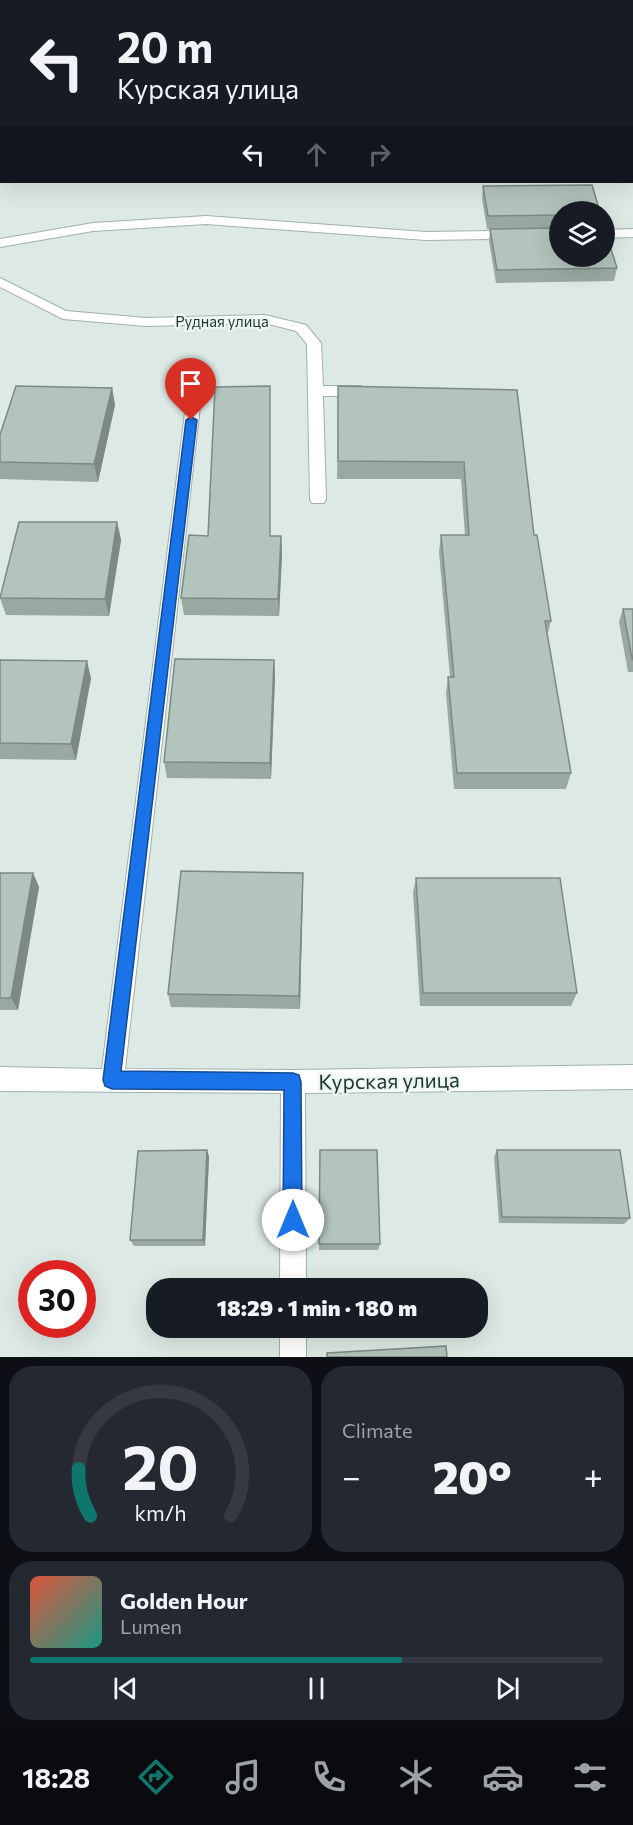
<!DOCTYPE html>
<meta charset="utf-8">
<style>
body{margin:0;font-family:Commissioner,sans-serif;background:#242831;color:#f1f3f6;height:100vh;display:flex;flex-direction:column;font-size:22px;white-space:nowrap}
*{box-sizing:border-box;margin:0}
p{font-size:20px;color:#9ea1a6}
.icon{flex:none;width:33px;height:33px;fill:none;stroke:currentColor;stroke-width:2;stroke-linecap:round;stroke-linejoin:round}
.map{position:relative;height:1357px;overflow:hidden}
.drawer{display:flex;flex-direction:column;gap:9px;padding:9px;background:#0d0f14;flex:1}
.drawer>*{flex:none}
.banner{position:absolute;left:0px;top:0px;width:633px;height:183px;box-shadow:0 6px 24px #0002;background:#171b24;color:#f1f3f6;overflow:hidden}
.controls{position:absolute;left:549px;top:201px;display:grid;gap:12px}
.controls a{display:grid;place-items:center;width:66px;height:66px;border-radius:50%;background:#171b24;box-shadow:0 6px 24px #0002;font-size:30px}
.speed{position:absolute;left:18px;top:1260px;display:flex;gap:12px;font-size:30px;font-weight:700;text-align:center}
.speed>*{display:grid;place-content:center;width:78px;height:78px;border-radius:50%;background:#171b24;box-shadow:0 6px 24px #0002;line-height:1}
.speed .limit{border:9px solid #d22;background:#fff;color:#111}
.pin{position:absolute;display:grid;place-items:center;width:51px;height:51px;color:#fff;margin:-62px -26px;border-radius:50% 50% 50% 0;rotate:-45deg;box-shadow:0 0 6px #0007}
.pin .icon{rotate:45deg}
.me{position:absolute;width:66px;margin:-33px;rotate:0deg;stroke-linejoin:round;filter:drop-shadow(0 0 4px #0008)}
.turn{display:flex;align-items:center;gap:21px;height:126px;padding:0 18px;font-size:27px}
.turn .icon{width:78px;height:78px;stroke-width:2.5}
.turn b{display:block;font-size:42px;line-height:51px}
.lanes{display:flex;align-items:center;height:57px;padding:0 18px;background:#0003;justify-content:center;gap:30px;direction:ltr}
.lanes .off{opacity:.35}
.big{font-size:45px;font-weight:800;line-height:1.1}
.drawer .widget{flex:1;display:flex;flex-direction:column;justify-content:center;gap:9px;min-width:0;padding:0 21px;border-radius:24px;background:#242831}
.drawer .dial{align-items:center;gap:0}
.dial svg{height:156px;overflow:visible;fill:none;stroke:#363941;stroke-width:7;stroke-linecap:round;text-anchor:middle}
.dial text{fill:#f1f3f6;stroke:none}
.song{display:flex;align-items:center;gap:18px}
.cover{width:72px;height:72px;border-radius:9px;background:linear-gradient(135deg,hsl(10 70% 55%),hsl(170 70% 35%))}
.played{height:6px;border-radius:3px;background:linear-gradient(90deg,#0f766e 65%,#363941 65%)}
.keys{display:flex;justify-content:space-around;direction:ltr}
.heat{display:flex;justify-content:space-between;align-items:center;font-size:33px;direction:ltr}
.drawer .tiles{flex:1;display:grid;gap:9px;grid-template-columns:1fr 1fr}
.widget:last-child{grid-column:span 2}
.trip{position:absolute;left:146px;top:1278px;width:342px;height:60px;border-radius:24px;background:#171b24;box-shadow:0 6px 24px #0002;font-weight:800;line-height:60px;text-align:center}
.tabs{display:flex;height:96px;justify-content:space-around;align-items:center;background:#090b0e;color:#9ea1a6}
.tabs .icon{width:42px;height:42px}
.tabs .selected{color:#0f766e}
.tabs b{font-size:27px;color:#f1f3f6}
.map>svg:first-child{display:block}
</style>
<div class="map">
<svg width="633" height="1357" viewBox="0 0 633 1357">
<rect width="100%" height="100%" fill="#dde9e4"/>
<path fill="#b5dbbf" d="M0 0H633V52L632 2H2L0 81Z"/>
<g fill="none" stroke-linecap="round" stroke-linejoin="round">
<path fill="#82c5d1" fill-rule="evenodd" d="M0 94H2L0 119Z"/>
<g stroke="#a0b0ab" stroke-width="2">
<path id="lane" d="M85 0H93V2H85Z
M278 0H286L277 2Z
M470 0H478V2H470Z
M0 28H2V32H0Z
M633 46V52L632 51V47Z"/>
</g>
<g stroke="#a0b0ab" stroke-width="2">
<path id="street" d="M206 216 426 232 560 230V238L426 240 206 224 93 231 0 247V239L93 223Z
M633 229V237L604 238V230Z
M0 278 66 311 146 318 265 315 306 325 321 343 323 386H361L368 391 361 396H323L326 499 324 503H312L310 499 307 344 296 331 265 323 146 326 63 319 0 287Z
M194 392 201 397 125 1069 293 1070 633 1065V1089L305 1093 306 1288H280L281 1093 0 1091V1067L102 1069 187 397Z
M280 1328H306V1357H280Z"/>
</g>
<use href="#lane" fill="#fff" fill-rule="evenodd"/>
<use href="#street" fill="#fff" fill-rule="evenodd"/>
</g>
<path fill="#99a9a2" d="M483 186 560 212V256L617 268 614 281 496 283 489 241 490 229H487L482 198Z
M270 386V536H281L282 554 279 616 184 615 181 598Z
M338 386 517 390 534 535 551 621 547 636 571 773 566 789H454L446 693 448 677H450L439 552 441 535H465L461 479H337Z
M112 388 115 405 98 482 0 479V435Z
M117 522 121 540 109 616 6 615 0 598Z
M623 609H633V672H628L619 622Z
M0 660 91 678 76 760 0 759Z
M274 660 275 677 271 779 167 778 164 762Z
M0 873H33L39 887 18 1010H0Z
M303 873 300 1009 171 1007 168 994Z
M416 878 577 993 571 1006H420L413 892Z
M207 1150 209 1157 205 1246H134L130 1240Z
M320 1150 380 1244 378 1250H319Z
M497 1150 630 1218 624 1224 499 1223 494 1157Z"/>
<path fill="#7d8984" d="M112 388 115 405 98 482 94 464Z
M117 522 121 540 109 616 105 599Z
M281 536 282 554 279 616 278 599Z
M274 660 275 677 271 779 270 763Z
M87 661 91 678 76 760 71 744Z
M33 873 39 887 18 1010 11 998Z
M303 873V887L300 1009 299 996Z
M207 1150 209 1157 205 1246 203 1240Z"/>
<path fill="#b2c4bc" stroke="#7d8984" stroke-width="1.5" d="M592 185 600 212H560V215L488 216 483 186Z
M604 227 617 268 497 270 490 229 560 228V256H604Z
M16 386 112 388 94 464 0 462V435Z
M270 386V536H281L278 599 181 598 189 535 208 536 215 387Z
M338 386 517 390 534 535H537L551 621H545L571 773H457L448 677H454L441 535H469L464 462 338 461Z
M19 522H117L105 599 0 598Z
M623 609H633V660L632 659Z
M175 659 274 660 270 763 164 762Z
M0 660 87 661 71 744 0 743Z
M181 871 303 873 299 996 168 994Z
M0 873H33L11 998H0Z
M416 878H560L577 993H423Z
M207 1150 203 1240H130L138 1151Z
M320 1150H377L380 1244H319Z
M497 1150H620L630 1218 502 1217Z
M446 1346 447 1357H327V1353Z"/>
<path fill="#1a73e8" stroke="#114b97" stroke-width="1.5" d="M191 417 197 420 121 1071 293 1073 299 1075 301 1082 302 1220 299 1226 293 1229 286 1226 283 1220 284 1090 112 1089 105 1086 103 1080 186 420Z"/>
<g text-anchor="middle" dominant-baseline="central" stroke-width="4.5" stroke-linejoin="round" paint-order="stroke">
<g font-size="15" fill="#1e3831" stroke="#edf6f1">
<text x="222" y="321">Рудная улица</text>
</g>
<g font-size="21" fill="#1e3831" stroke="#edf6f1">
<text transform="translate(389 1080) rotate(-1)">Курская улица</text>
</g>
</g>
</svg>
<div class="controls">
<a><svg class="icon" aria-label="layers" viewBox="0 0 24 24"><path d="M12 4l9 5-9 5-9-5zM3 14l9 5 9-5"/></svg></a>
</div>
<div class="speed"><div class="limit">30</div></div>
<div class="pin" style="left:191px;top:420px;background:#d93025"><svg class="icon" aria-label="arrive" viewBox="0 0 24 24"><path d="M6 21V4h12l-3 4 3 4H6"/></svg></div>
<svg class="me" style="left:293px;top:1220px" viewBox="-20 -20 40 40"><circle r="19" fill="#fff"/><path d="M0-13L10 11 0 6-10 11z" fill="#1a73e8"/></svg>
<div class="trip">18:29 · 1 min · 180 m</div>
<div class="banner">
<div class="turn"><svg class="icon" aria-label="left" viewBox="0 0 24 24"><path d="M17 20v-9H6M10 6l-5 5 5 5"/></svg><div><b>20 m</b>Курская улица</div></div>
<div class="lanes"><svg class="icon" aria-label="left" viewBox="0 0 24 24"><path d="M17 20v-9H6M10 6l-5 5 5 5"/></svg><svg class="icon off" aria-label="ahead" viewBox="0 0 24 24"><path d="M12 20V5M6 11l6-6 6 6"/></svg><svg class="icon off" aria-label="right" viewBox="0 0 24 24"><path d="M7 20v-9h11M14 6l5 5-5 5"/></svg></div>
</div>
</div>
<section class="drawer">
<div class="tiles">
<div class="widget dial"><svg viewBox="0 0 100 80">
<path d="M14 69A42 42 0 1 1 86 69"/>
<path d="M14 69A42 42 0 0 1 8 45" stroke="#0f766e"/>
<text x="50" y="56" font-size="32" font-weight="700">20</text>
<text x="50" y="72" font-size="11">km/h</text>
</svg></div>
<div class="widget"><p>Climate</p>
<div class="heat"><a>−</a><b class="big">20°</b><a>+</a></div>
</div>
<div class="widget">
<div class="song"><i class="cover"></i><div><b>Golden Hour</b><p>Lumen</p></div></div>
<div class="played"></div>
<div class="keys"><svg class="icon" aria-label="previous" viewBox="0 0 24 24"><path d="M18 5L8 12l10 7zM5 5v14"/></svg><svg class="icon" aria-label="pause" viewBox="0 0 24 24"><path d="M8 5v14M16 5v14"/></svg><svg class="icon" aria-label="next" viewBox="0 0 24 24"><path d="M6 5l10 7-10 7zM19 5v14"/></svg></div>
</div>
</div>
</section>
<nav class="tabs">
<b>18:28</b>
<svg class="icon selected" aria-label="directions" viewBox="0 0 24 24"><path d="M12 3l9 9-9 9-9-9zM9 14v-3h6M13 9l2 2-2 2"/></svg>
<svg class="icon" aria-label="music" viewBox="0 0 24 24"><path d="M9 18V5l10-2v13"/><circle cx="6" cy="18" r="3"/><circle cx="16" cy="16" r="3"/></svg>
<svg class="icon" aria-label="phone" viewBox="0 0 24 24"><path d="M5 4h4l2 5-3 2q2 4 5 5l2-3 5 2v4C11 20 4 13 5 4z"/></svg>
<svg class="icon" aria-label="climate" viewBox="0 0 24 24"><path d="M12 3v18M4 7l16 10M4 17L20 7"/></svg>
<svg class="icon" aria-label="car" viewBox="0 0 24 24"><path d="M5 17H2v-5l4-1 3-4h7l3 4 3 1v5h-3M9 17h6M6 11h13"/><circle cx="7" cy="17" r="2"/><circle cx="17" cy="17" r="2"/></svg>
<svg class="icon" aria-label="filters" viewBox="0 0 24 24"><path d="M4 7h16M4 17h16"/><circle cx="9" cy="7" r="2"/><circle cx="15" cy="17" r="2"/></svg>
</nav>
